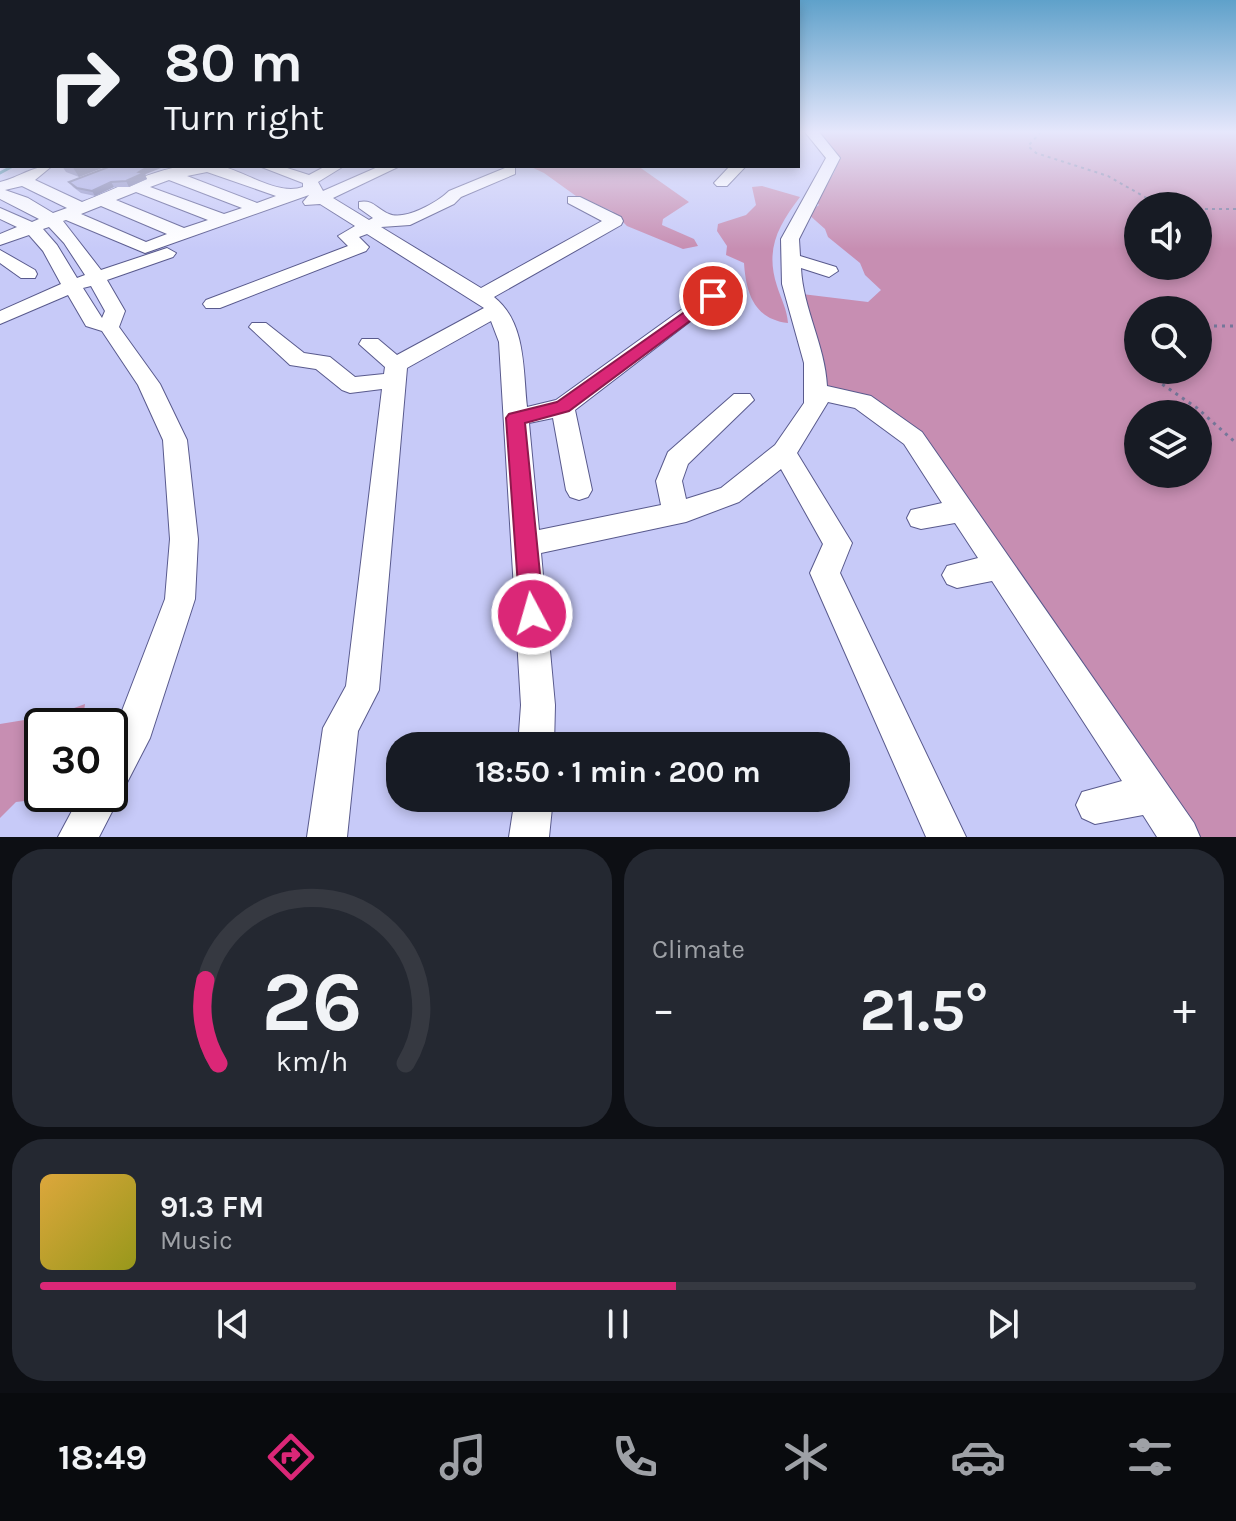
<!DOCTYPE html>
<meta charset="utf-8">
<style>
body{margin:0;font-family:Karla,sans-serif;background:#242831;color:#f1f3f6;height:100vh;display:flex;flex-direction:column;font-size:30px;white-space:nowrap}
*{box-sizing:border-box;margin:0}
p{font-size:26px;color:#9ea1a6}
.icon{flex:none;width:44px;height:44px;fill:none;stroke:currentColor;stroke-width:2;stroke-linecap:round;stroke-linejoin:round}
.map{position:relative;height:837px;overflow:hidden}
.drawer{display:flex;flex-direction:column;gap:12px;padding:12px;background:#0d0f14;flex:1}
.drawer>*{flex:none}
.hud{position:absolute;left:0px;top:0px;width:800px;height:168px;box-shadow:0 4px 12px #0003;background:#171b24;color:#f1f3f6;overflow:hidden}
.tools{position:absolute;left:1124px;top:192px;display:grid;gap:16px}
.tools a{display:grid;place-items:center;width:88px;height:88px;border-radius:50%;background:#171b24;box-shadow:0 4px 12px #0003;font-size:40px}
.speed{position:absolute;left:24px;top:708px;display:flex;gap:16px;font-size:40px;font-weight:700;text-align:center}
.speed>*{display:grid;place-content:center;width:104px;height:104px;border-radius:50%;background:#171b24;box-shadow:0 4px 12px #0003;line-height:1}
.speed .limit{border:4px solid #111;border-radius:12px;background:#fff;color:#111}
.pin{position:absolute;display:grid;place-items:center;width:68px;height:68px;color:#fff;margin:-34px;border:4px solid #fff;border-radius:50%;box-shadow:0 2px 8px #0007}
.me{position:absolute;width:88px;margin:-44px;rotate:354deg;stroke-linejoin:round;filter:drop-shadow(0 0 6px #0008)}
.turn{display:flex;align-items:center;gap:28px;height:168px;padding:0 32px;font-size:36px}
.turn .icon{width:104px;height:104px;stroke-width:2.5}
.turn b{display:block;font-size:56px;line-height:68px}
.big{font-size:60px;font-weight:700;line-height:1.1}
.drawer .tile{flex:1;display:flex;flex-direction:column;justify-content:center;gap:12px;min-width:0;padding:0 28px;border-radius:32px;background:#242831}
.drawer .dial{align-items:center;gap:0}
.dial svg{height:208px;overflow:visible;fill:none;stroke:#363941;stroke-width:7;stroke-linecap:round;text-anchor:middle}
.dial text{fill:#f1f3f6;stroke:none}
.song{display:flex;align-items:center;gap:24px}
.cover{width:96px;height:96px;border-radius:12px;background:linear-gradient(135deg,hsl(40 70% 55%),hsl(60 70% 35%))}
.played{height:8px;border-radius:4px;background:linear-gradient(90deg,#db2777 55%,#363941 55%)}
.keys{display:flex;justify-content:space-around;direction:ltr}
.heat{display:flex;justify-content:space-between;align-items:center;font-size:44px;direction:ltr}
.drawer .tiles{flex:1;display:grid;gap:12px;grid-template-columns:1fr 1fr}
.tile:last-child{grid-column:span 2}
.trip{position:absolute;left:386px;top:732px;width:464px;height:80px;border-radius:32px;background:#171b24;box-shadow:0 4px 12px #0003;font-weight:700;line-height:80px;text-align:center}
.tabs{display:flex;height:128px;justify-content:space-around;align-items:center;background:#090b0e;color:#9ea1a6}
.tabs .icon{width:56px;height:56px}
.tabs .on{color:#db2777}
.tabs b{font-size:36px;color:#f1f3f6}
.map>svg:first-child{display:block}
</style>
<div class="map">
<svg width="1236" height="837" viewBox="0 0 1236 837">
<rect width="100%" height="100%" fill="#c7caf8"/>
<path fill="#c78eb2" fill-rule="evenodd" d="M819 132H1236V837H1195L924 437 825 388 824 360 802 294 868 302 881 290 865 275 860 263 828 237 825 229 807 213 819 205 816 201C841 160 843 174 819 132ZM1138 206H1198V266H1138ZM1138 310H1198V370H1138ZM1138 414H1198V474H1138Z
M529 166H638L689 202 663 219 662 225 694 239 698 246 683 249 627 226 612 211 576 196 544 173Z
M762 186 800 197C778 226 765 249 777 286 781 299 787 309 788 323 754 319 746 293 744 263L726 255 727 246 717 231 718 224 746 215 756 205 752 187Z
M85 704 82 726H42V790L33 800 16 802 0 818V724L55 715Z"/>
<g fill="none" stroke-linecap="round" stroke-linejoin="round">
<path stroke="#33859e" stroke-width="3" d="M0 173 13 166"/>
<g stroke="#595a8d" stroke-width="2">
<path id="minor" d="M805 132H819L840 158 799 239 800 256 836 267 838 271 829 277 801 268C803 309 825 345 827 386L871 396 922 432 1194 823 1200 837H1157L1143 815 1095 824 1082 818 1076 805 1082 792 1122 781 992 581 957 588 947 584 942 575 947 566 978 558 955 523 921 529 911 526 907 518 911 510 942 503 904 444 855 408 828 402 797 453 852 543 840 573 966 837H926L810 573 823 544 781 469 739 502 686 522 541 553 555 705 554 746H518L521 705 499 342 491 321 407 368 379 690 358 731 347 837H307L323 728 346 686 382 389 350 393 342 390 316 369 290 365 249 327 252 323H266L304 353 330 357 355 377 384 374 385 367 359 344 362 339H378L397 355 484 308 367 234 359 237 369 247 366 251 220 308H206L203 304 206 300 348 246 338 236 355 226 320 204 305 205 303 202 309 195 145 253 66 220 63 221 101 270 167 248 176 253 173 257 107 280 125 311 119 327 160 384 187 440 198 539 195 599 150 738 99 837H58L81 794H110V742L165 599 170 539 163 440 138 385 102 331 86 326 68 295 0 324V311L61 284 43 251 29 235 0 245V234L17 227 0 219V208L32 222 39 219 0 199V182C20 177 32 166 52 166L35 180 82 202C122 187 175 157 220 166 245 171 277 196 303 187V183L259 166H281L309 175 326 166H344L318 182 323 191 380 166H400L333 198 369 220 373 218 359 208V202C373 199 377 209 389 214 405 221 438 202 449 191L505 168H515V174L461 197 454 204 410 225 381 227 481 288 602 221 568 203V197H580L621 217 623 221 621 225 494 297C526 322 523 370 527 407L556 400 706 292 713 290 723 296 575 410 592 490 588 497 579 500 570 497 566 490 553 418 529 423 539 530 661 505 656 481 668 452 734 394H750L754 400 688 464 682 481 686 499 721 488 775 445 804 403V363L782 284 781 239 826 158ZM207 172 276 196 257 203 187 176ZM169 180 242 208 224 214 150 187ZM22 186 67 208 53 213 28 198 5 190ZM136 192 208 220 184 228 116 200ZM101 206 167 234 146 242 81 214ZM49 227 64 243 85 275 77 278 57 245 43 229ZM91 286 105 311 102 318 83 288Z
M0 142H2V150H0Z
M730 166H746L727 186H717L714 183Z
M0 250 35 270 37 274 35 278H21L0 263Z
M515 798H553L549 837H509Z"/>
</g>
<path stroke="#757799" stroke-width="2" stroke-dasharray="3 4" stroke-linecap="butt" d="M1041 132 1028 146 1036 153 1108 176 1150 200 1172 206
M1198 209H1236"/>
<path stroke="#757799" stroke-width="3" stroke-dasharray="3 5" stroke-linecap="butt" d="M1198 326H1236
M1158 370 1159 382 1197 408 1236 443"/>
<use href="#minor" fill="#fff" fill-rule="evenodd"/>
</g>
<path fill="#8a8cc0" d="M62 166H107L79 177 66 172Z
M146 174 145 175 147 179 129 187H114L95 196 81 193 73 187 69 182Z"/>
<path fill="#70729c" d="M72 166H107L79 177Z
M149 166H166L146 174 145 175 147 179 129 187 126 181 143 169Z
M111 182 114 187 95 196 92 191Z"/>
<path fill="#a0a3df" stroke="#70729c" stroke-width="2" d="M111 166H149L139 172 144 173 126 181 111 182 92 191 77 188 69 182Z"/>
<linearGradient id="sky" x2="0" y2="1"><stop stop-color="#5fa1ca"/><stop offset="0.53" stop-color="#e6e7fc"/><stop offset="1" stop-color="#e6e7fc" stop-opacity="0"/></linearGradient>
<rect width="1236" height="249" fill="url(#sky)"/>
<path fill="#db2777" stroke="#8e194d" stroke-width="2" d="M713 292 720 296 718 300 569 411 525 423 544 614 541 621 532 625 524 621 520 614 506 418 509 414 557 402Z"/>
</svg>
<div class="tools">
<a><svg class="icon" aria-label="sound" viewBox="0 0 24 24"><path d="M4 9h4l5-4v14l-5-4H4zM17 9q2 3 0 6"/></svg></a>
<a><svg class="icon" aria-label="search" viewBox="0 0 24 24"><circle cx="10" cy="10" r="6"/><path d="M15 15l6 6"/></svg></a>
<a><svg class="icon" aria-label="layers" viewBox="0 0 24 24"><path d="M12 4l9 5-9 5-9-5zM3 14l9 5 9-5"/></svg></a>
</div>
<div class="speed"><div class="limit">30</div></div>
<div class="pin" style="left:713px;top:296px;background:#d93025"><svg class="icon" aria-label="arrive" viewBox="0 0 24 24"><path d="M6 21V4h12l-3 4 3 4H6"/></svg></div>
<svg class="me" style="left:532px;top:614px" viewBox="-20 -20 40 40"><circle r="17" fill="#db2777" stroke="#fff" stroke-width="3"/><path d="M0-11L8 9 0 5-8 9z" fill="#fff"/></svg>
<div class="trip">18:50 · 1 min · 200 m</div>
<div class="hud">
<div class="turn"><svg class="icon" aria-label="right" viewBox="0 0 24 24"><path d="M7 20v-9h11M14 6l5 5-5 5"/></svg><div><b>80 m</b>Turn right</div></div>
</div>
</div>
<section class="drawer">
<div class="tiles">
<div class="tile dial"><svg viewBox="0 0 100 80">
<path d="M14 69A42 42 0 1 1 86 69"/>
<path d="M14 69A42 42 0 0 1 9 37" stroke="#db2777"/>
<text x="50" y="56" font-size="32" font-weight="700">26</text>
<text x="50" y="72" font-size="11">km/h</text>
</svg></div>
<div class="tile"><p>Climate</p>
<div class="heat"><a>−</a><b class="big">21.5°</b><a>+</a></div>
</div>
<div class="tile">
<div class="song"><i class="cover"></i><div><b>91.3 FM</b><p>Music</p></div></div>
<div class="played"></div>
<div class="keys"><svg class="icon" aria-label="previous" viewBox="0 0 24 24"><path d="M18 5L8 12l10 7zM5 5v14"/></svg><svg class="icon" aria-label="pause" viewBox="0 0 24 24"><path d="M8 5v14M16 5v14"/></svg><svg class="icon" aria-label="next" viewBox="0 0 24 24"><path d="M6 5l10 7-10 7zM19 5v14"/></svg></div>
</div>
</div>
</section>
<nav class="tabs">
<b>18:49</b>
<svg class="icon on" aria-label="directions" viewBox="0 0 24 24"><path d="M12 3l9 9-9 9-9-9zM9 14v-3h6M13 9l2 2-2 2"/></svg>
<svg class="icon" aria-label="music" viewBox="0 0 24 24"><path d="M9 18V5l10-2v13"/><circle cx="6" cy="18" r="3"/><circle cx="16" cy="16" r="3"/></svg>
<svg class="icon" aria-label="phone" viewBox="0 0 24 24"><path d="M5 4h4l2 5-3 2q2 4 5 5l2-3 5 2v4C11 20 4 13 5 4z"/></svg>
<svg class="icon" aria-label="climate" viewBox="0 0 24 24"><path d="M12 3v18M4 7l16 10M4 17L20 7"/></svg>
<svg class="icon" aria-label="car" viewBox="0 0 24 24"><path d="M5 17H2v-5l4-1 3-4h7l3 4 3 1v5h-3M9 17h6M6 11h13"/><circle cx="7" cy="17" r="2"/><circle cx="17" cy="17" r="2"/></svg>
<svg class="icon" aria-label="filters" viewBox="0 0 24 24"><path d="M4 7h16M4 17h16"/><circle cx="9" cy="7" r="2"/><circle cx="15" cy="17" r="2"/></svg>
</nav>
